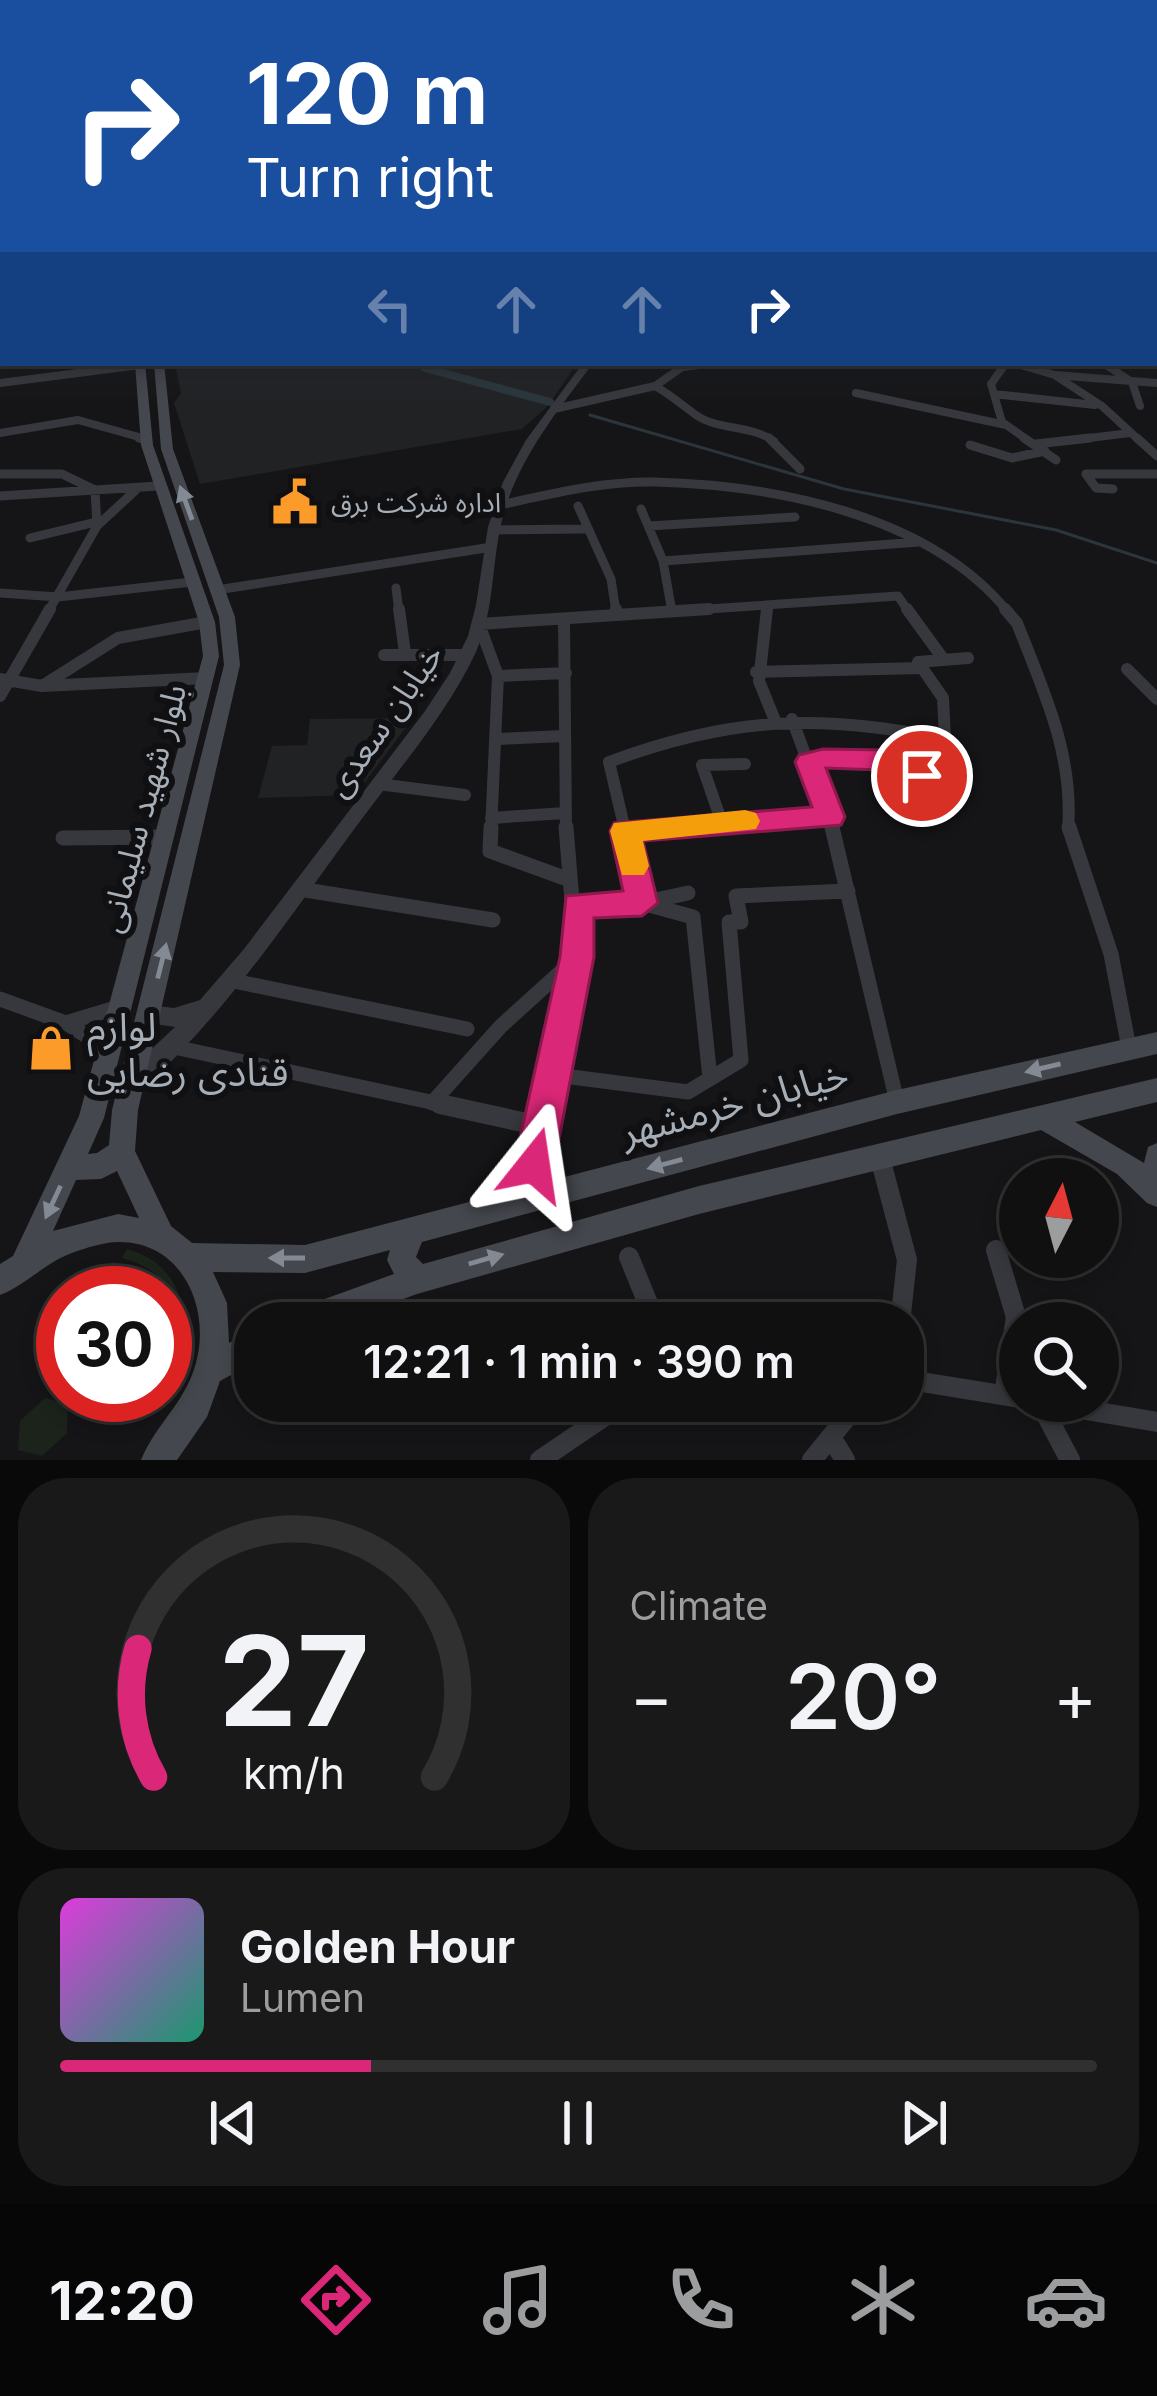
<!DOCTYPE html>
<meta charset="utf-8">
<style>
body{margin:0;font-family:Inter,"Noto Sans Arabic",sans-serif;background:#19191a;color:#f1f3f6;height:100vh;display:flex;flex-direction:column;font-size:45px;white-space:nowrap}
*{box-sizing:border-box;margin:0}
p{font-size:39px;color:#9c9d9f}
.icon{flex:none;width:66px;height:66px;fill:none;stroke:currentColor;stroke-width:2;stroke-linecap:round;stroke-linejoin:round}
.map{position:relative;height:1460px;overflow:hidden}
.details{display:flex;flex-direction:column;gap:18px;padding:18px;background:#090909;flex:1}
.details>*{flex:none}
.banner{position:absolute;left:0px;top:0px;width:1158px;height:366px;box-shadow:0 6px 18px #0003,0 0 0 3px #303031;background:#1a4fa0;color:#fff;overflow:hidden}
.needle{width:78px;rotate:6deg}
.tools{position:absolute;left:999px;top:1158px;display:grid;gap:24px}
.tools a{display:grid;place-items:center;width:120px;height:120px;border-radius:50%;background:#101011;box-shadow:0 6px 18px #0003,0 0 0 3px #303031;font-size:60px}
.speed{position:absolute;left:36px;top:1266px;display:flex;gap:24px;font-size:60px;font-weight:700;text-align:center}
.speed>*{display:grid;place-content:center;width:156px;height:156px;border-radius:50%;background:#101011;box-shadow:0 6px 18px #0003,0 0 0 3px #303031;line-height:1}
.speed .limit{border:18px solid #d22;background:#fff;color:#111}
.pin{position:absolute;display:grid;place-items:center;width:102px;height:102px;color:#fff;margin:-51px;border:6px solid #fff;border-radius:50%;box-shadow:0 3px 12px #0007}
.me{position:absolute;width:132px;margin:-66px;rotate:15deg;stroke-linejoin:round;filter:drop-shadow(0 0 9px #0008)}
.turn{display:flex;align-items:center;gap:42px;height:252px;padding:0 48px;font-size:54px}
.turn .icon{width:156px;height:156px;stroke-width:2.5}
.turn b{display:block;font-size:84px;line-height:102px}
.lanes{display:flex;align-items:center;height:114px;padding:0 48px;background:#0003;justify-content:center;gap:60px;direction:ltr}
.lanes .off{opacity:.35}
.big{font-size:90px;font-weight:600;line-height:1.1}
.details .widget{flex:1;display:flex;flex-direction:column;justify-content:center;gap:18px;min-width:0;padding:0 42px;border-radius:48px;background:#19191a}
.details .dial{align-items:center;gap:0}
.dial svg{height:312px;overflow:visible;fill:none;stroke:#303031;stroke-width:7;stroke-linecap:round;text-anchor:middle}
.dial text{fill:#f1f3f6;stroke:none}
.song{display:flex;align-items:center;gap:36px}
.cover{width:144px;height:144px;border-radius:18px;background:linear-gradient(135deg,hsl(300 70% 55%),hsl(160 70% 35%))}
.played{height:12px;border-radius:6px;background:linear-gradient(90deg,#db2777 30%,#303031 30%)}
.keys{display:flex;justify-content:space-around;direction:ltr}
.heat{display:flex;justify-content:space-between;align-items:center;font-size:66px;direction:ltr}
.details .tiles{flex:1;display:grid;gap:18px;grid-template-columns:1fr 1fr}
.widget:last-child{grid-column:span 2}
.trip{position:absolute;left:234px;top:1302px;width:690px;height:120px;border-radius:48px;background:#101011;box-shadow:0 6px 18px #0003,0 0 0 3px #303031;font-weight:600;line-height:120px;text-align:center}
.tab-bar{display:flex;height:192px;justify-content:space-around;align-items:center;background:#060607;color:#9c9d9f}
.tab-bar .icon{width:84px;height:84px}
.tab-bar .active{color:#db2777}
.tab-bar b{font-size:54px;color:#f1f3f6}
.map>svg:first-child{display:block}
</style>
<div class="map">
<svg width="1157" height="1460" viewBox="0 0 1157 1460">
<rect width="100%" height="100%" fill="#151517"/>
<path fill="#212224" d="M175 363H577L548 406 522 429 200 484 174 403 181 393Z
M413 718 355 795 258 798 272 746 307 745 310 719Z"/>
<path fill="#1b231b" d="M127 1249C197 1269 191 1340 165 1394 165 1340 200 1279 122 1258Z
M45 1398 68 1404 67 1433 42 1456 18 1450 20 1421Z"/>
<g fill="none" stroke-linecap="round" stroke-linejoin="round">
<path stroke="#2b363c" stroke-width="3" d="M590 415 844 489 1056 530 1157 563"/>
<path stroke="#2b363c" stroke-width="8" d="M402 363 409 365
M425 368 550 402"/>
<path stroke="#36383d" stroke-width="8" d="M1006 363 991 384 1002 422 1029 441
M1014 363 1055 375 1157 383
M1103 363 1132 382 1140 406
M682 367 716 363
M1056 376 1102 406 1140 441
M0 383 140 365
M655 386C671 395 682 405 696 415 717 430 751 425 774 441
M856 393 1006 425
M994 394 1095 405
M554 409 655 386 688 363
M0 433 78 420 146 439
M1064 441 1130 433"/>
<path stroke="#36383d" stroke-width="9" d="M139 438 146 439
M769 438 800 469
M1024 438 1056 460
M1137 438 1157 456
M1036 444 1090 438
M970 445 1012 458 1045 451
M0 474H62L95 490 97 526 48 612
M1086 474H1157
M1086 474 1096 488 1113 489
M0 496 158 486
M500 505C551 494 602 481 655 482 773 485 929 514 1008 612
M578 506 611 579 616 612
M641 509 663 561 672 612
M97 526 138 488
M649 526 795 517
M493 530 585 529
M30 538 96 522
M663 561 919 542
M396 588 399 612
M217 590 492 547
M0 593 58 597 192 582
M664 612 898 596 909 612
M766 612 767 607"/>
<path stroke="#36383d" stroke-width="12" d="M399 609 405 653
M616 609 617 615
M767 609 759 681 776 723
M907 609 944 660
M1005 609 1017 623C1044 692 1074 755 1068 830
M564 619 566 830
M384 655H467
M1127 669 1157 699
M756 672 922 668
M498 676 566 673
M0 679 42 686 207 678
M42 686 118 638 207 622
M0 696 50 609
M792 719 833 830
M498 739 564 736
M809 762 885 760 922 776
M378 784 465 795
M491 818 565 813
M722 823 702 765 745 764
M491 830 498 676 479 624 709 609
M625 830 609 762C729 717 820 713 945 739L943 698 918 662 968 658
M646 830 830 817"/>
<path stroke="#36383d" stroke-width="15" d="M491 827 490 851 567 879
M624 827 642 903
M832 827 897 1102
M1069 827 1111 954 1129 1048
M625 831 690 827
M63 838 166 837
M299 889 493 920
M642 903 693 917 710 1078
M578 905 642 903 688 893
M229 980 467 1029
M0 999 66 1023 110 1051
M66 1023 122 1006
M174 1047 454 1107
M556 1075 688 1092 741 1060 729 922H741L736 896 848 891
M432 1103 501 1026 575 959
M550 1107 576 950 566 827"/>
<path stroke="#36383d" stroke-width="20" d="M440 1104 545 1127
M879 1154 907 1260 900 1323
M523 1203 550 1104
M996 1250 1016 1317 1004 1395
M629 1257 656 1323
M903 1379 1020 1398
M1033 1401 1157 1422
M1040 1403 1070 1460
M831 1437 845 1460
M540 1460 627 1401
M812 1460 860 1401"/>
<path fill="#36383d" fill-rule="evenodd" d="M0 244H3V249H0Z
M3 358V363H7L0 365V359Z
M583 363H593C557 412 517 460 502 520 491 565 495 612 475 654 446 715 401 766 361 820 303 898 249 980 181 1051 168 1065 151 1084 133 1092L125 1088 122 1081 125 1074 175 1027 141 1022 138 1015 141 1008 149 1005 174 1008 200 1000 244 949 425 711 450 673 468 636 476 605 488 527 503 482 526 440Z"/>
<path fill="#44474d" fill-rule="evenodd" d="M135 363H145L153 445 215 622 219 656 104 1118 88 1154 97 1153 109 1145 112 1110 224 665 219 617 161 449 154 363H164L173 449 235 617 240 665 138 1110 135 1151 171 1226 192 1243 305 1245 897 1090 1157 1032V1054L897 1114 422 1242 416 1257 423 1264 699 1186 1157 1078V1102L1075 1122 1144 1163 1148 1147 1157 1143V1207L1147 1203 1117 1174 1041 1130 699 1214 417 1294 337 1323H281L286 1313 394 1274 387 1260 390 1250 305 1273 213 1272 227 1303 229 1343 255 1330V1362L220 1381 207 1417 177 1460H141C157 1421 189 1401 198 1354 208 1300 178 1241 118 1242 105 1242 85 1248 72 1253 46 1262 26 1285 0 1295V1264L13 1256 79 1116 203 656 199 622 141 445ZM117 1171 139 1218 118 1214 53 1231 76 1180 101 1179Z"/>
</g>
<defs><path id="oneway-solid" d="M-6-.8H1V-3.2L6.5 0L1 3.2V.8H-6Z" transform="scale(3)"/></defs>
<g fill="#848a93">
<use href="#oneway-solid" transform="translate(186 503) rotate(-110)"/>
<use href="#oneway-solid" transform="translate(162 961) rotate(-76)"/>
<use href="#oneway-solid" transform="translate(1043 1068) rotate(167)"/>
<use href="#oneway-solid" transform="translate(665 1164) rotate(165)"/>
<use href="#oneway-solid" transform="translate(53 1202) rotate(115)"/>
<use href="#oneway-solid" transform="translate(287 1258) rotate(180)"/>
<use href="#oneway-solid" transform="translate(486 1259) rotate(-16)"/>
</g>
<linearGradient id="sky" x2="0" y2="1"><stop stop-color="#0c0c0d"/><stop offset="0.5" stop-color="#353b47"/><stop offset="1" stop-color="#353b47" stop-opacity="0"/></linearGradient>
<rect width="1157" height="404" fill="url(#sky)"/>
<path fill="#db2777" stroke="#8e194d" stroke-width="3" d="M823 749 885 750 932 769 937 776 922 786 881 770 826 768 845 817 841 825 643 841 658 903 642 916 594 918V957L554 1165 548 1179 534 1185 519 1179 514 1165 560 957 566 896 623 891 610 831 614 823 812 807 795 762 799 755Z"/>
<path fill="#f59e0b" d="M745 810 756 813 760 821 756 829 643 841 649 866 644 875H622L610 831 614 823Z"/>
<defs>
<g id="civic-bare" transform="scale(3.6)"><path d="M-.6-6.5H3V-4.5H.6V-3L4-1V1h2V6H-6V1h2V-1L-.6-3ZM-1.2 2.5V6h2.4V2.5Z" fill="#fc9b29" stroke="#101012" stroke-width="2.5" paint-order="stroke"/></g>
<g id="shop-bare" transform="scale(3.6)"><path d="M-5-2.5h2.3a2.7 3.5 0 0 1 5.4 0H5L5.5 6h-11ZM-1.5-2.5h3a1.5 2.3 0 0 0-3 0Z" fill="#fc9b29" stroke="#101012" stroke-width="2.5" paint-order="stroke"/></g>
</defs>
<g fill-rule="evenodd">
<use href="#civic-bare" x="295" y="502"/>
<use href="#shop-bare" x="51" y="1048"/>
</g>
<g text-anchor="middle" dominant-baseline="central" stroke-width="12" stroke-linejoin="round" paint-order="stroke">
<g font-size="27" fill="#a6aeb8" stroke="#101012" text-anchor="start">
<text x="331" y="502">اداره شرکت برق</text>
</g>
<g font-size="33" fill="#a6aeb8" stroke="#101012">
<text transform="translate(384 720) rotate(-55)">خیابان سعدی</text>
<text transform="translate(142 808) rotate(-75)">بلوار شهید سلیمانی</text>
</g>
<g font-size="39" fill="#a6aeb8" stroke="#101012" text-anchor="start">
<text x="87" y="1026">لوازم<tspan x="87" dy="45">قنادی رضایی</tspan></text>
</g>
<g font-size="39" fill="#a6aeb8" stroke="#101012">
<text transform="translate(734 1102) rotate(-15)">خیابان خرمشهر</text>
</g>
</g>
</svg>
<div class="tools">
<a><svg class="needle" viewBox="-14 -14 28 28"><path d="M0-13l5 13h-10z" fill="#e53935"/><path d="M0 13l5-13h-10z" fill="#9c9d9f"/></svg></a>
<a><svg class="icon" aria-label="search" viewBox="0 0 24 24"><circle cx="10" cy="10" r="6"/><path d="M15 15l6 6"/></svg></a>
</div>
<div class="speed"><div class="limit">30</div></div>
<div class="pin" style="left:922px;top:776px;background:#d93025"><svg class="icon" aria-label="arrive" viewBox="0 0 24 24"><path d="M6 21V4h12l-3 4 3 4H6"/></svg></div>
<svg class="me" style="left:534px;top:1165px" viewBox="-20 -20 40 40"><path d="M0-17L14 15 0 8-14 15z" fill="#db2777" stroke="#fff" stroke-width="4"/></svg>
<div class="trip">12:21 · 1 min · 390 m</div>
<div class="banner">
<div class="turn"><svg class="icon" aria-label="right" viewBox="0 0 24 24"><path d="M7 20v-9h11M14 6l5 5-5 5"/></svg><div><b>120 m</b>Turn right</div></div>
<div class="lanes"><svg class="icon off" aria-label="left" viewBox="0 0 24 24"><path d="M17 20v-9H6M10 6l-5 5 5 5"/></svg><svg class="icon off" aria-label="ahead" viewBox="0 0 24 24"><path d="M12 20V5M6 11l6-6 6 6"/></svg><svg class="icon off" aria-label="ahead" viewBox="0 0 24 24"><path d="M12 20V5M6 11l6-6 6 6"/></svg><svg class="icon" aria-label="right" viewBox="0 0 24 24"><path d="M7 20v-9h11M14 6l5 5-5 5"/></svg></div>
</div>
</div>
<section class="details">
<div class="tiles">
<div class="widget dial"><svg viewBox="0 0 100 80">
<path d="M14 69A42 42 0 1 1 86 69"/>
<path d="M14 69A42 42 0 0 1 10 36" stroke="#db2777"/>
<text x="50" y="56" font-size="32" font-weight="700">27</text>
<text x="50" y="72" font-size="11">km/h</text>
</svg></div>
<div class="widget"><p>Climate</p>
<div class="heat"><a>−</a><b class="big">20°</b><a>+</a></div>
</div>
<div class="widget">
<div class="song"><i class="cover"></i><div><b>Golden Hour</b><p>Lumen</p></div></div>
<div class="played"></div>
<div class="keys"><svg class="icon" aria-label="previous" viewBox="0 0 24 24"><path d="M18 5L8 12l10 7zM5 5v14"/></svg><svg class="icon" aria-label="pause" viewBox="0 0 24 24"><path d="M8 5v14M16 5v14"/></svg><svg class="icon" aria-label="next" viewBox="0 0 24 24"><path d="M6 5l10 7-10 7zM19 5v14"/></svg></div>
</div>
</div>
</section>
<nav class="tab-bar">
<b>12:20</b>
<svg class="icon active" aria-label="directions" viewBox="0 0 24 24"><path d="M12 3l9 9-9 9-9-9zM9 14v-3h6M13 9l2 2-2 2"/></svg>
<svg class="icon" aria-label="music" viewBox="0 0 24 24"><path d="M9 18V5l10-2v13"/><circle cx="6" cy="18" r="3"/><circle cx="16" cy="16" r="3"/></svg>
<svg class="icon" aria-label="phone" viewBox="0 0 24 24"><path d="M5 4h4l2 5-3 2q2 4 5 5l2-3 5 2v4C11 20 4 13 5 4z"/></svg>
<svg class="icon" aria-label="climate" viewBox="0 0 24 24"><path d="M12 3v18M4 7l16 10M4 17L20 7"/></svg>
<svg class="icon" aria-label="car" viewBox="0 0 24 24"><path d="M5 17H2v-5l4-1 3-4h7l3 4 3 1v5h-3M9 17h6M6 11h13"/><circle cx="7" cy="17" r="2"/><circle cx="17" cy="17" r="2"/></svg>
</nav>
